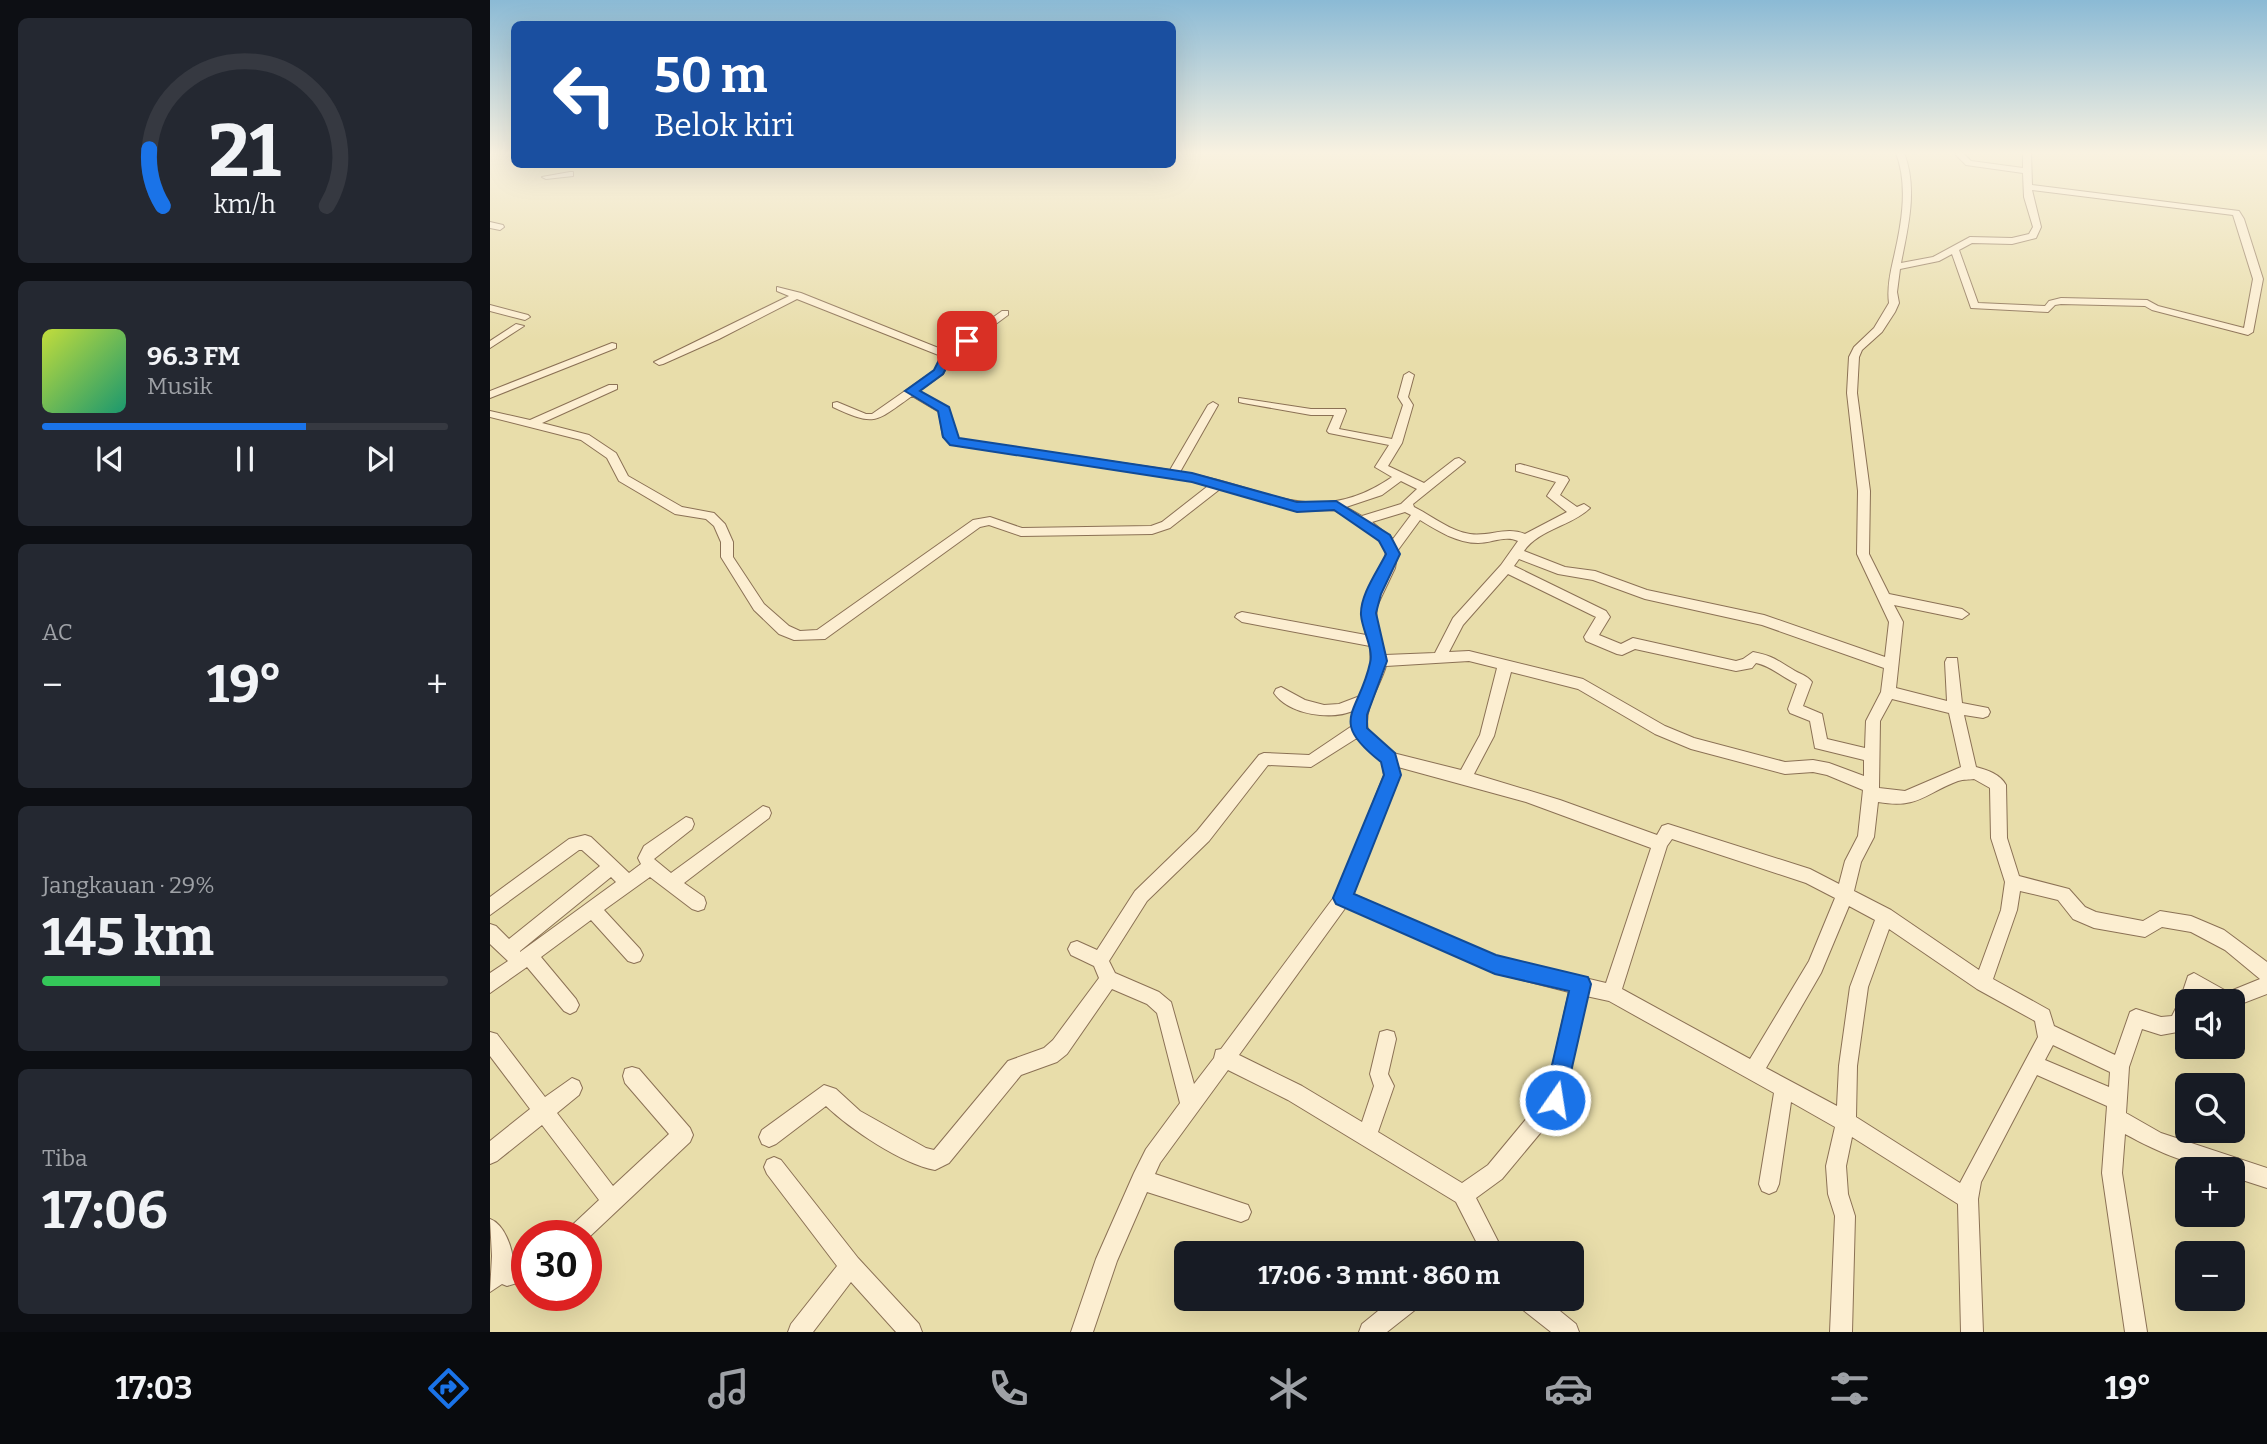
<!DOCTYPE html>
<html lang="id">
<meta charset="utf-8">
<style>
body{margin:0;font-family:Bitter,serif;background:#242831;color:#f1f3f6;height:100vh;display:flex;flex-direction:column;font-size:26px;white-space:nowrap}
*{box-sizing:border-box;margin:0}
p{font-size:23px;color:#9ea1a6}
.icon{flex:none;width:38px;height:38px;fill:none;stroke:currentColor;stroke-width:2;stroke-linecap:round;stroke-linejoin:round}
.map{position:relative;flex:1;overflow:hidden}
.drawer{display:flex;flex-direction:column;gap:18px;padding:18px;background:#0d0f14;width:490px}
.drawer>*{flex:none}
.guide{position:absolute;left:21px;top:21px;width:665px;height:147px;border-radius:10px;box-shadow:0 7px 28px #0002;background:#1a4fa0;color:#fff;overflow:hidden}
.tools{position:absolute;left:1685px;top:989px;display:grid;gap:14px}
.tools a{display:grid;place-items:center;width:70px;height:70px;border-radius:10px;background:#171b24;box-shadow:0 7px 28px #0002;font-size:35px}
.speed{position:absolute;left:21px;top:1220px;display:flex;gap:14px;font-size:35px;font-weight:700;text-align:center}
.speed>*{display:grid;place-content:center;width:91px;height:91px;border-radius:50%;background:#171b24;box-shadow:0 7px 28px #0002;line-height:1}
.speed .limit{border:10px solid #d22;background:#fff;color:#111}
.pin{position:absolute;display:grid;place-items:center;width:60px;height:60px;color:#fff;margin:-30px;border-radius:14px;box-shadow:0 4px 10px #0006}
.me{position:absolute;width:77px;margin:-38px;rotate:13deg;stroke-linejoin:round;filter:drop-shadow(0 0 5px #0008)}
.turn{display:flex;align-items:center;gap:24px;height:147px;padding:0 28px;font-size:32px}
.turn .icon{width:91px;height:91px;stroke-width:2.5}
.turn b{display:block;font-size:49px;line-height:60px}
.big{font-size:52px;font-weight:700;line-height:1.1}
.drawer .tile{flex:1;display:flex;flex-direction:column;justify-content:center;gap:10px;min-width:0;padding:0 24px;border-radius:10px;background:#242831}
.drawer .dial{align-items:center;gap:0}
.dial svg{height:182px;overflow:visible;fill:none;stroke:#363941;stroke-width:7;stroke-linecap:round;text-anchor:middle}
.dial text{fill:#f1f3f6;stroke:none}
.song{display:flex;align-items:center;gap:21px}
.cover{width:84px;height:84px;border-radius:10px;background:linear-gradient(135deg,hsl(70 70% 55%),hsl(160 70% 35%))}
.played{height:7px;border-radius:4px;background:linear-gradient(90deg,#1a73e8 65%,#363941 65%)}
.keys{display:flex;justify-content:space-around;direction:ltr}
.heat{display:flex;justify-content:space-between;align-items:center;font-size:38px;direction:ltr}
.charge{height:10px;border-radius:5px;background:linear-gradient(90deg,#34c759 29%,#363941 0)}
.trip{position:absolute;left:684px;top:1241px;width:410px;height:70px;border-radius:10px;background:#171b24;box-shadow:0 7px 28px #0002;font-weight:700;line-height:70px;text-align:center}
.tabs{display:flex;height:112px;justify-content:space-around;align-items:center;background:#090b0e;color:#9ea1a6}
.tabs .icon{width:49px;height:49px}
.tabs .current{color:#1a73e8}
.tabs b{font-size:32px;color:#f1f3f6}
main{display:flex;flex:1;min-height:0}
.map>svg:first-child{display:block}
</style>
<main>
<section class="drawer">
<div class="tile dial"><svg viewBox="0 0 100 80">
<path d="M14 69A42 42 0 1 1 86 69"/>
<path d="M14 69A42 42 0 0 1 8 44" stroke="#1a73e8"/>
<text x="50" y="56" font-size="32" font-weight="700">21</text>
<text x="50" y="72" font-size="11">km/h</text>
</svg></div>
<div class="tile">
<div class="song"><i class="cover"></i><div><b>96.3 FM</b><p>Musik</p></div></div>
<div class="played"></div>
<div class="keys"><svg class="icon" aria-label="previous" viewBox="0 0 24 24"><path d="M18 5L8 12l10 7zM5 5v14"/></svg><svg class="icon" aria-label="pause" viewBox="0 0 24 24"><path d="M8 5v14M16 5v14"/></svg><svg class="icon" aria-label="next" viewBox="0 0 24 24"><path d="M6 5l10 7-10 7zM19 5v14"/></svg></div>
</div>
<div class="tile"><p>AC</p>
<div class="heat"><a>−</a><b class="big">19°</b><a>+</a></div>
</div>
<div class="tile"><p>Jangkauan · 29%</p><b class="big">145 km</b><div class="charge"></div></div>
<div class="tile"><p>Tiba</p><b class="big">17:06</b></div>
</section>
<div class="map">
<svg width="1777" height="1332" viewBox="0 0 1777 1332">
<rect width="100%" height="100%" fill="#f2e1bd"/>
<path fill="#e8ddaa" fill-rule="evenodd" d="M0 153H24V164H682L683 153H1777V1332H0ZM1698 1001H1743V1046H1698ZM1698 1085H1743V1130H1698ZM1698 1169H1743V1214H1698ZM37 1236H96V1295H37ZM696 1253H1082V1298H696ZM1698 1253H1743V1298H1698Z"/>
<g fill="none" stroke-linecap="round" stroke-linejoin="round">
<g stroke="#8b7155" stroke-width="2">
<path id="street" d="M1406 153H1414C1428 188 1418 227 1411 263L1443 257 1480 237 1522 238 1539 234 1543 227 1534 197 1533 173 1476 165 1465 154 1473 153 1481 161 1533 168V153H1541L1542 185 1749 211 1754 219 1773 279 1763 332 1758 335 1662 310 1655 306 1571 304 1565 305 1558 312 1481 308 1462 254 1449 261 1410 269 1407 292 1409 303 1405 312 1392 332 1372 350 1369 357 1367 393 1380 491 1379 554 1399 594 1472 609 1479 614 1472 619 1404 605 1413 622 1406 688 1457 701 1455 662 1457 658H1467L1472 703 1498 708 1500 712 1498 716 1493 718 1474 715 1486 767C1497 770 1510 774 1516 785L1517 838 1529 876 1579 889 1595 907 1606 912 1653 921 1670 911 1701 916 1734 930 1777 962V994L1743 1007V1001H1720L1710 995 1708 1001H1698V1024L1693 1031 1671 1035 1652 1029 1639 1067 1636 1113 1671 1133 1777 1168V1188L1743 1177V1169C1705 1169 1668 1152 1635 1134L1632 1173 1657 1332H1635L1612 1173 1617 1106 1547 1075 1491 1182 1488 1199 1493 1332H1471L1468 1204 1362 1137 1356 1166 1358 1194 1365 1216 1362 1332H1340L1345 1216 1338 1194 1336 1166 1345 1127 1301 1102 1289 1184 1286 1191 1279 1194 1272 1191 1269 1184 1284 1093 1119 1001 1096 996 1072 1107 1012 1179 986 1198 1014 1253H992L966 1202 798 1100 738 1070 670 1163 665 1174 758 1205 761 1212 758 1219 751 1222 657 1192 627 1261 603 1332H581L606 1259 644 1173 656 1149 690 1103 667 1013 657 1004 622 989 577 1054 567 1062 531 1075 459 1163 445 1170C412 1164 360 1129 336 1106L286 1144 279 1147 272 1144 269 1137 272 1130 334 1085 346 1089 370 1111 436 1148 444 1150 518 1061 554 1048 563 1040 609 978 604 966 581 955 578 949 581 943 587 941 607 950 645 891 707 831 769 755 774 753 819 755 862 726 865 710C842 721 799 715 784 693L786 689 791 687 815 700 834 705 849 704 870 696 881 668 880 646 752 622 745 617 747 614 752 612 876 635C863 590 901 579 895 547L879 531 844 510 807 511 730 489 680 528 662 534 531 536 499 525 490 527 335 639 304 640 289 634 264 610 231 557V542L224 526 216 519 185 514 129 481 117 458 91 440 0 417V411L40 420 119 385H127V389L52 423 99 435 126 453 138 476 192 507 224 513 235 524 243 542V557L274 604 299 626 310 631 327 630 483 520 500 517 532 528 661 526 672 522 718 486 701 481 461 444 453 437 449 412 422 396C385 422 386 427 343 407V403L347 402 376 414H382L445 370 451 356 307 299 229 339 173 364 169 365 164 362 299 296 287 291V287L311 293 456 351 512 311H518V315L461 357 453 374 429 391 458 408 464 436 468 439 680 470 718 405 723 402 728 405 690 472C771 483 822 532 902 477L885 467 899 445 839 433 837 431 844 415H821L753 403 749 402V398L821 409H855L856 411 849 429 902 439 913 405 908 397 914 375 919 372 924 375 918 397 923 405 912 443 898 466 934 483 965 459 969 458 975 462 923 504 924 507C942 516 960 531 980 534 1000 537 1016 526 1035 534L1077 512 1057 496 1066 482 1026 471V465L1030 464 1077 477 1079 480 1070 495 1087 507 1094 504 1100 508C1082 526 1049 529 1034 551L1075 567 1105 571 1157 590 1274 615 1395 657 1399 622 1367 554 1368 491 1357 393 1359 357 1364 347 1384 328 1399 303C1397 289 1400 274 1403 261 1411 227 1419 187 1406 153ZM1542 190 1743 215 1763 279 1754 328 1668 306 1657 300 1571 298 1559 301 1555 306 1488 303 1469 250 1482 243 1522 244 1546 238 1551 227ZM911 481 927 489 911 504 872 516 856 507 892 495ZM915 512 921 515 903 539 882 522ZM930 520C948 531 967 543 988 543 1002 543 1015 535 1028 541L1011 565 963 618 945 653 895 655 886 620 887 606 905 568 908 550ZM1029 559 1068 574 1103 580 1155 599 1272 625 1394 668 1391 692 1376 721 1375 748 1337 739 1332 714 1313 706 1322 682C1317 675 1309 674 1302 669 1285 659 1283 656 1263 652L1253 659 1246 661 1143 638 1131 644 1109 635 1120 617 1116 611 1024 566ZM1018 574 1106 617 1094 637 1096 641 1127 654 1132 655 1145 649 1246 671 1262 668 1266 663C1281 666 1293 678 1307 684L1298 709 1300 713 1320 721 1325 748 1374 760V776L1339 763 1323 760 1295 762 1204 738 1175 726 1093 679 979 651 959 652 973 625ZM979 661 1007 668 990 735 971 770 903 753 878 730C873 708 890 687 896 666ZM1021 672 1088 689 1165 734 1201 749 1295 774 1323 772 1337 775 1373 790 1368 836 1355 861 1349 884 1320 869 1178 824 1172 826 1167 835 1070 800 984 774 1004 736ZM1402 699 1459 713 1471 767 1415 791 1389 788 1390 721ZM867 738 892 761 894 775 847 893 731 1049 726 1050 724 1058 704 1084 681 1002 669 992 625 973 619 961 657 901 719 841 778 765 821 767ZM908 767 1036 802 1161 848 1116 983 1006 957 863 894 910 775ZM1484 779 1500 788 1501 838 1515 882 1511 910 1489 970 1401 910 1364 891 1371 862 1384 837 1388 802C1428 809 1434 794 1468 781 1474 779 1479 780 1484 779ZM1182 839 1316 883 1345 898 1319 961 1260 1059 1132 989 1177 846ZM1530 891 1568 900 1583 919 1604 928 1655 937 1672 927 1701 932 1735 950 1770 979 1738 992 1704 973 1698 976 1690 1000 1682 1016 1671 1017 1646 1009 1640 1012 1625 1055 1564 1026 1559 1010 1503 979 1527 910ZM1359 906 1385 920 1360 987 1349 1066 1347 1106 1276 1068 1331 973ZM856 907 1005 973 1079 992 1056 1095 998 1165 972 1183 888 1132 904 1086 898 1074 906 1039 904 1032 897 1030 890 1032 880 1074 884 1086 872 1122 812 1086 749 1055ZM1399 929 1487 989 1545 1021 1548 1037 1470 1183 1366 1117 1367 1066 1378 987ZM1563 1045 1620 1072 1619 1087 1555 1060Z
M80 172H83V176L56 179 52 177Z
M0 222 13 225 14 227 10 230 0 228Z
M0 305 38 315 40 317 35 320 0 311Z
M26 324 34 326 0 348V341Z
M122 343 126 344V348L0 398V391Z
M273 806 279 808 281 813 279 818 194 883 214 897 216 903 214 909 208 911 202 909 160 877 114 910 150 949 153 955 150 961 144 963 138 961 101 920 51 957 86 999 89 1005 86 1011 80 1014 74 1011 37 967 0 993V973L18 961 0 944V924L6 926 19 939 110 866 92 850H89L0 915V897L79 839 95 835 101 837 139 873 151 864 148 858 154 846 196 817 202 819 204 824 202 829 164 859 181 873ZM121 877 126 882 30 952V951Z
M0 1032 7 1034 55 1097 82 1078 89 1081 92 1088 89 1095 67 1113 123 1186 179 1134 135 1083 133 1076 135 1069 142 1067 149 1069 200 1128 203 1135 200 1142 96 1240V1236H75L78 1229 109 1200 52 1125 7 1161 0 1164V1141L40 1109 0 1056Z
M284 1157 291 1160 368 1258 429 1324 432 1332H406L361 1282 323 1332H298L301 1324 347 1266 277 1174 274 1167 277 1160Z
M0 1219C14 1224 23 1248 23 1263L37 1258V1280L17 1286 12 1284 0 1292 2 1256Z
M904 1298H933L930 1306 897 1332H869L872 1324Z
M1025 1298H1054L1086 1324 1089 1332H1061L1028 1306Z"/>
</g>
<use href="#street" fill="#fceed1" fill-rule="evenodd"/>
</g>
<linearGradient id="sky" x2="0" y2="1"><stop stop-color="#8bbad5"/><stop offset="0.45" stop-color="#f9f2e1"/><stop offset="1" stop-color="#f9f2e1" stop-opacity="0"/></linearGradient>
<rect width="1777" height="340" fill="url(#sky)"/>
<path fill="#1a73e8" stroke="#114b97" stroke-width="2" d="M473 339 482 341 462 357 453 374 430 391 459 407 469 438 702 473 807 502 846 501 900 535 910 554 891 594 886 613 897 661 877 715V728L905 753 911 775 864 894 1006 955 1098 977 1101 984 1073 1107 1065 1110 1057 1107 1054 1100 1079 991 1005 974 846 904 843 898 894 775 891 762C837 720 869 714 880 663 884 649 872 630 871 615 870 595 887 572 896 554L889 541 844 510 807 512 702 482 460 445 453 437 448 411 415 391 444 370 453 352Z"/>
</svg>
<div class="tools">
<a><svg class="icon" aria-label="sound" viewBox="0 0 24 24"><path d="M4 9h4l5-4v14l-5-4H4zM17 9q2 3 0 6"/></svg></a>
<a><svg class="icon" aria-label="search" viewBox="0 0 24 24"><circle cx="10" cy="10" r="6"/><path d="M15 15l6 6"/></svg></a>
<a>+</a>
<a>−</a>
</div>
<div class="speed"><div class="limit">30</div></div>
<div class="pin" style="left:477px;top:341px;background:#d93025"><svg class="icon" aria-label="arrive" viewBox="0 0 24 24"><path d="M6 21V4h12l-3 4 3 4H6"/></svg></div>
<svg class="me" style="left:1065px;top:1100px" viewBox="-20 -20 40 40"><circle r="17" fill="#1a73e8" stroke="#fff" stroke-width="3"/><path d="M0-11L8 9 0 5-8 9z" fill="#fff"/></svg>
<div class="trip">17:06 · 3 mnt · 860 m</div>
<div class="guide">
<div class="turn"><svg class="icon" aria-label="left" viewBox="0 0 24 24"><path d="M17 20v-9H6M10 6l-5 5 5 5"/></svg><div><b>50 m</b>Belok kiri</div></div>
</div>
</div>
</main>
<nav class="tabs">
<b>17:03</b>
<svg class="icon current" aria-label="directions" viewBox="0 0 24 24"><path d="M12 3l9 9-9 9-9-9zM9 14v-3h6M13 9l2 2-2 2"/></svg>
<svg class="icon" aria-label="music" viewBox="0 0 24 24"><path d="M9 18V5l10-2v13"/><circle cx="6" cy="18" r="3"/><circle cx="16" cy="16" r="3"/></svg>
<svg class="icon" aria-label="phone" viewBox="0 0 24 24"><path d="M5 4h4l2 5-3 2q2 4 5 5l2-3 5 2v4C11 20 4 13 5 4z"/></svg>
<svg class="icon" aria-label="climate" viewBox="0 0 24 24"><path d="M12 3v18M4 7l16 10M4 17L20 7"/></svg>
<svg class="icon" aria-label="car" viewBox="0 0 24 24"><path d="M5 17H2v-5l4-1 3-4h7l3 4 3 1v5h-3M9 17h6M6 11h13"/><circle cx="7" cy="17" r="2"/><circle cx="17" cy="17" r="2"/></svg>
<svg class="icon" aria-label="filters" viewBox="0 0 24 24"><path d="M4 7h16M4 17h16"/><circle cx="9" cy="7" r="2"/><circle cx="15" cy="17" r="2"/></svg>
<b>19°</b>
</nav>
